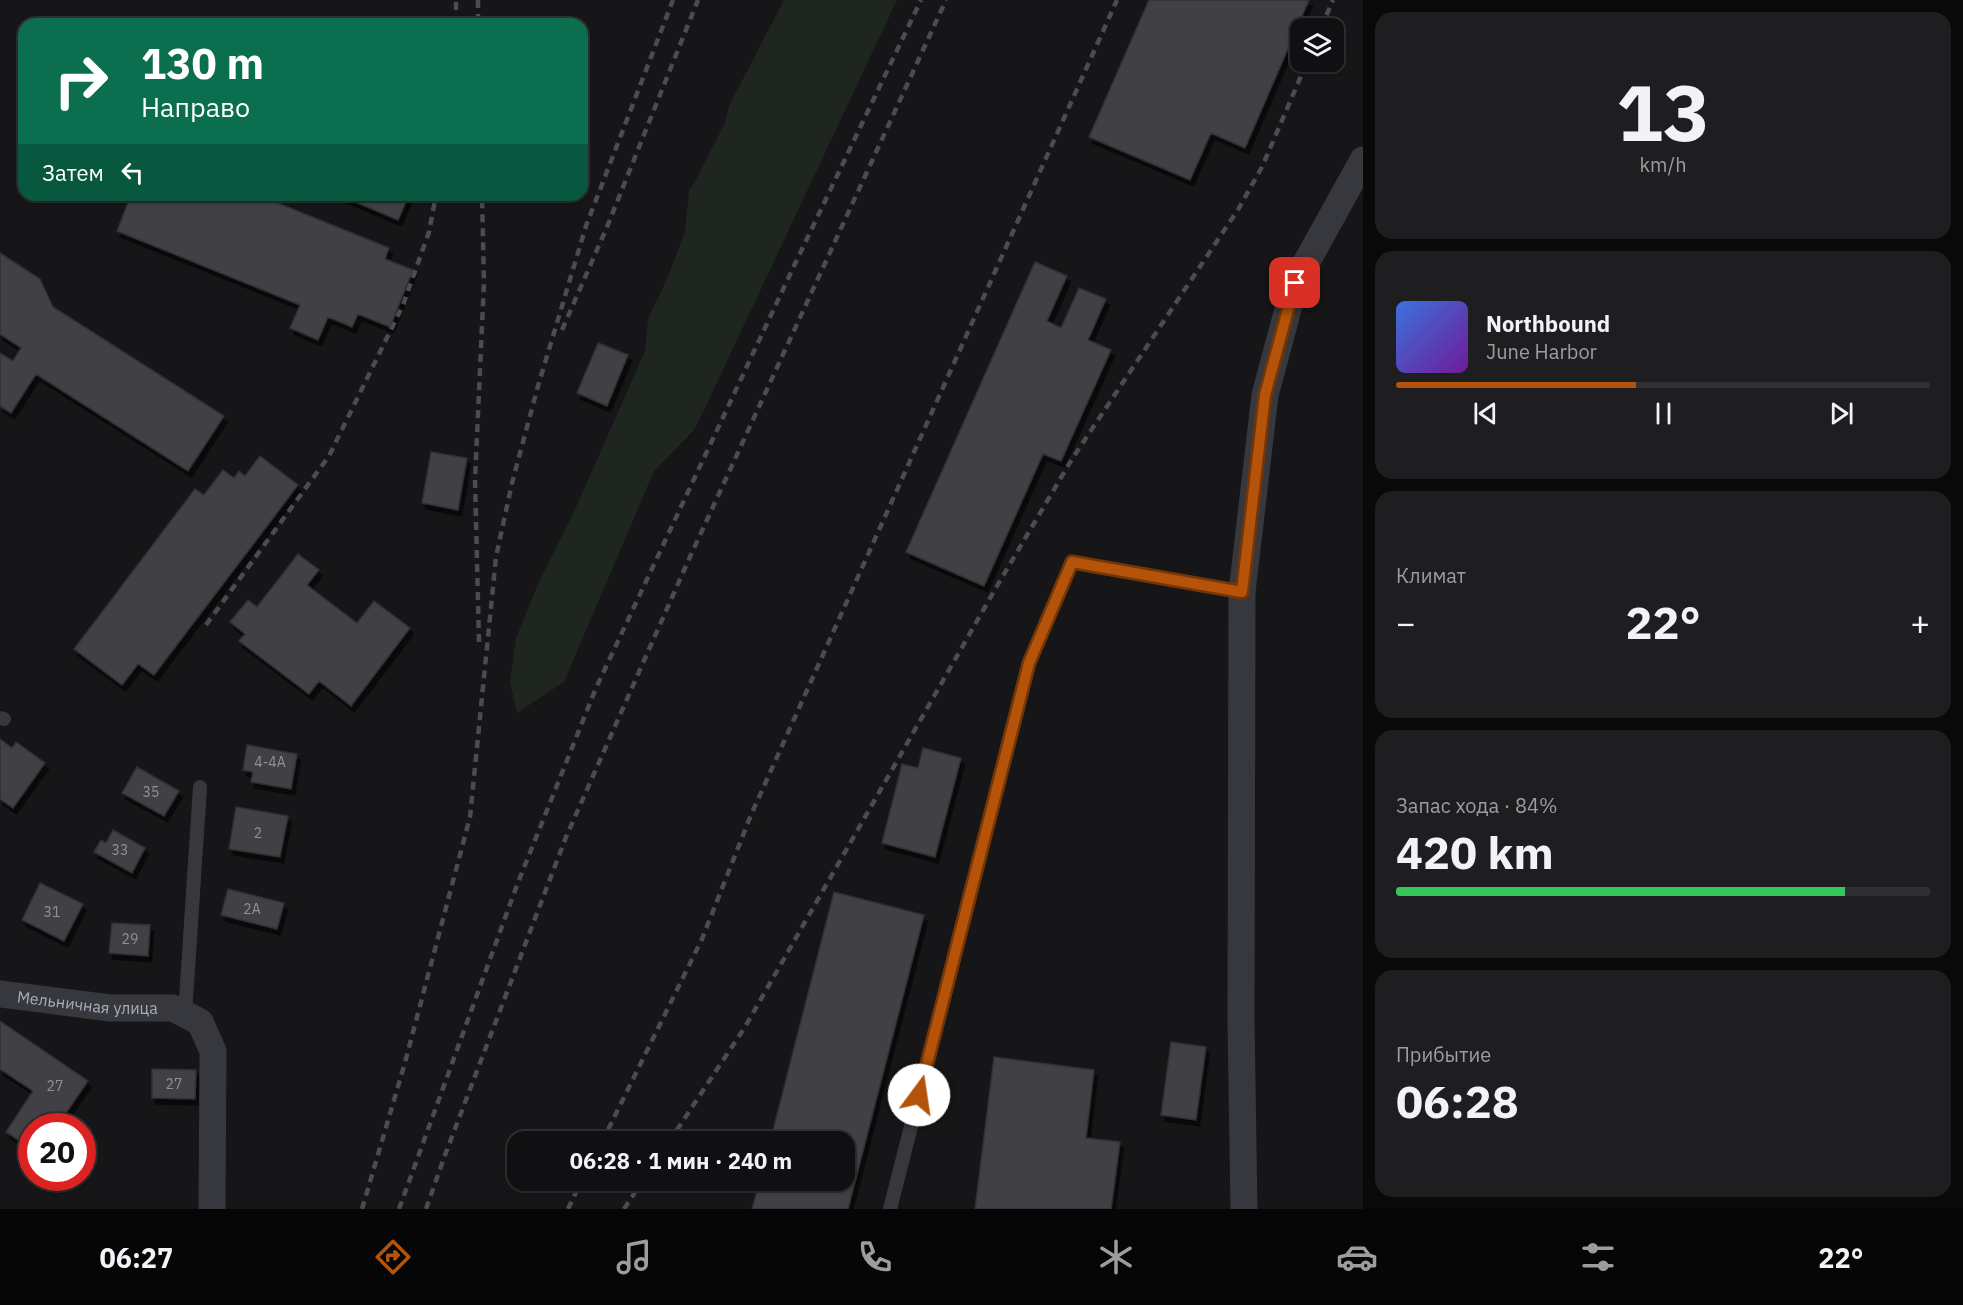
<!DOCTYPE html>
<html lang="ru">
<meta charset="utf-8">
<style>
body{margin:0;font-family:"IBM Plex Sans",sans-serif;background:#1e1e20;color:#f1f3f6;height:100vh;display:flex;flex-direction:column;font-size:22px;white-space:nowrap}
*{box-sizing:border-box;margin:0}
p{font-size:20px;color:#9c9d9f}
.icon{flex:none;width:33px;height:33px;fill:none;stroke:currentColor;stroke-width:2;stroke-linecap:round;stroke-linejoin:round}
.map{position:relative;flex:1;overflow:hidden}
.details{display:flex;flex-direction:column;gap:12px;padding:12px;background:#09090a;width:600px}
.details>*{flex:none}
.hud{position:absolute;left:18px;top:18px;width:570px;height:183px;border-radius:18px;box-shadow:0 2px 4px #0004,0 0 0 2px #303032;background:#0b6e4f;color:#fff;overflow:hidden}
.controls{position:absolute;left:1290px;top:18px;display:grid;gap:12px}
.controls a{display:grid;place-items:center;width:54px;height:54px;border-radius:12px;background:#101012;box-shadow:0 2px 4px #0004,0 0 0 2px #303032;font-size:30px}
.speed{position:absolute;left:18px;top:1113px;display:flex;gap:12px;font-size:30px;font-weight:700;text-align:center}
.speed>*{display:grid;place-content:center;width:78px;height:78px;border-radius:50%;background:#101012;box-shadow:0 2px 4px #0004,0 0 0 2px #303032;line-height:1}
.speed .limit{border:9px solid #d22;background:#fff;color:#111}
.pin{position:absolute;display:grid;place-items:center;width:51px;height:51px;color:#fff;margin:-26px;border-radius:12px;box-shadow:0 3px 9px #0006}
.me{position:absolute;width:66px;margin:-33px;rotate:14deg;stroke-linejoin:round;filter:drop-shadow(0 0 4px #0008)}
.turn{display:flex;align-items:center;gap:21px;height:126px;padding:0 24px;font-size:27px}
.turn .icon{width:78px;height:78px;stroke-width:2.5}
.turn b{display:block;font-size:42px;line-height:51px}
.then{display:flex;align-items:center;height:57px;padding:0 24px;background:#0003;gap:12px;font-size:22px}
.big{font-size:45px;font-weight:700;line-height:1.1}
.details .card{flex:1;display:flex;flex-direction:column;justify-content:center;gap:9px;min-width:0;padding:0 21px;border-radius:18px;background:#1e1e20}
.details .dial{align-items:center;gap:0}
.dial b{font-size:78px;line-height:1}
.song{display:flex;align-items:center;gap:18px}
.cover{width:72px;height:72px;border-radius:9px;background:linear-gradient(135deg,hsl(220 70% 55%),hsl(280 70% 35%))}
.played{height:6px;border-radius:3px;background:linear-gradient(90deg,#b45309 45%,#303032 45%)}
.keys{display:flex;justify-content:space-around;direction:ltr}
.heat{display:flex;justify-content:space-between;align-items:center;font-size:33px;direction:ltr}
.charge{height:9px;border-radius:4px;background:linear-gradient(90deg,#34c759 84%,#303032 0)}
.trip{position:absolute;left:507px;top:1131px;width:348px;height:60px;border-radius:18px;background:#101012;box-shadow:0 2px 4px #0004,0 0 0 2px #303032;font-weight:700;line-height:60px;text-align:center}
.tab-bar{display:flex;height:96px;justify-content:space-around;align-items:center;background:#060607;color:#9c9d9f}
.tab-bar .icon{width:42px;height:42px}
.tab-bar .current{color:#b45309}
.tab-bar b{font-size:27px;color:#f1f3f6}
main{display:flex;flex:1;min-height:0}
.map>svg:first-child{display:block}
</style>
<main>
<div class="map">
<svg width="1363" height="1209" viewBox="0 0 1363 1209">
<defs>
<filter id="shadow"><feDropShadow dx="3.5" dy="6" stdDeviation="0" flood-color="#0009"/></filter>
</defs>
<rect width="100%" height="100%" fill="#161618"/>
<path fill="#1e261f" d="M784 0H897L695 429 654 471 564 682 517 713 510 682 516 638 538 584 577 505 645 351 648 319 667 279 685 232 689 190 698 176 725 123 729 106Z"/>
<path fill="#404145" stroke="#303034" stroke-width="1.5" filter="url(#shadow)" d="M1149 0H1309L1245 148 1211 133 1190 180 1089 137Z
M131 195H258L389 248 385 259 413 270 390 327 358 314 352 327 328 317 318 340 290 328 300 305 117 231Z
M339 195H409L398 220Z
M0 253 40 279 53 307 224 416 188 471 36 374 11 413 0 406V353L13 361 21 348 0 334Z
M1035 262 1067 276 1047 321 1061 328 1079 288 1106 299 1088 340 1111 350 1061 461 1043 454 984 586 906 552Z
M598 343 628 355 607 406 577 393Z
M431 452 467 458 458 510 422 503Z
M260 456 298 485 154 675 138 664 122 685 74 649 195 489 204 495 223 470 234 478 239 471 245 476Z
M298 554 319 570 307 585 357 623 374 601 410 628 351 706 319 681 309 694 239 641 245 634 230 622 248 600 257 607Z
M0 739 12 748 16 742 45 763 13 808 0 799Z
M247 745 297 754 291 789 251 782 253 772 243 770Z
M923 748 961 758 935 857 882 843 902 764 918 768Z
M137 767 179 791 164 816 122 793Z
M236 807 288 816 280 857 229 849Z
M113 830 145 848 132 873 94 852 101 840 106 843Z
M40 883 83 904 64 941 22 920Z
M228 889 284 903 277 929 221 915Z
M834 892 924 915 848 1209H752L760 1180H844V1142H770Z
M112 923 150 925 148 956 109 953Z
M0 1021 88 1081 57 1126H32V1149L6 1132 33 1091 0 1069Z
M1171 1042 1206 1047 1196 1120 1161 1115Z
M994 1057 1094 1070 1086 1138 1120 1142 1111 1209H975Z
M152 1069 196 1070 195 1099 152 1098Z"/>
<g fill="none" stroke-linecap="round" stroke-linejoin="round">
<path stroke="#37383d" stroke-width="14" d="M0 718 4 719
M185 1014 200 787
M890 1209 1029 663 1072 562 1242 592"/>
<g stroke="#37383d" stroke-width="27">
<path id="s1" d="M0 994 110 1008H173L200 1022 213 1051 212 1209"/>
<path d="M1244 1209 1241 1022 1242 592 1265 395 1295 283 1363 160"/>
</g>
<path stroke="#4a4c52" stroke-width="4.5" stroke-dasharray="8 6" stroke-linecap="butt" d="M478 0V24
M456 24V0
M1321 28 1333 0
M562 330 607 227 698 0
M206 625 329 456 403 305 429 232 436 195
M479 642 475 480 484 282 482 195
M602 1142 702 939 751 815 1117 0
M669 1142 745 1027 997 586 1072 459 1239 208 1262 167 1307 62
M362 1209 404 1066 470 817 496 557 512 483 538 386 586 226 673 0
M399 1209 517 885 596 688 794 266 921 0
M426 1209 445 1155 566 837 689 559 946 0
M568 1209 582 1180
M624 1209 643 1180"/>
</g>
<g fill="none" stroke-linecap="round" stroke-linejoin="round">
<g stroke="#753606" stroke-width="15">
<path id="route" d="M919 1095 1029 663 1072 562 1242 592 1265 395 1295 283"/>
</g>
<use href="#route" stroke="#b45309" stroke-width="10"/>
</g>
<g text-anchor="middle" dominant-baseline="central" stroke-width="6" stroke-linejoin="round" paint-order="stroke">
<g font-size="14" fill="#8e929b">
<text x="270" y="762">4-4А</text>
<text x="151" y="792">35</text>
<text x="258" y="833">2</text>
<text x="120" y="850">33</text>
<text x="252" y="909">2А</text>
<text x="52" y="912">31</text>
<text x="130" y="939">29</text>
<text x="174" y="1084">27</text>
<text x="55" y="1086">27</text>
</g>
<g font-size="16" fill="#a8adb8" stroke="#111113">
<text stroke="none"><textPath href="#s1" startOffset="88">Мельничная улица</textPath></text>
</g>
</g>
</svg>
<div class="controls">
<a><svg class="icon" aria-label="layers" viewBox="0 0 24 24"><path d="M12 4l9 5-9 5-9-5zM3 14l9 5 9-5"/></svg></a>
</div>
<div class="speed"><div class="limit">20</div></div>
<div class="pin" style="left:1295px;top:283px;background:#d93025"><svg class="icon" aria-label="arrive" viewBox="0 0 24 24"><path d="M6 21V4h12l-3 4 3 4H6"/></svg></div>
<svg class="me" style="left:919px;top:1095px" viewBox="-20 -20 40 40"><circle r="19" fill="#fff"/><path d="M0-13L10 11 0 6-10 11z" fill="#b45309"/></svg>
<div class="trip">06:28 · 1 мин · 240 m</div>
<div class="hud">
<div class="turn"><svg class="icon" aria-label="right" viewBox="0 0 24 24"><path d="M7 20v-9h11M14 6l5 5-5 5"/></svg><div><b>130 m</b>Направо</div></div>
<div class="then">Затем<svg class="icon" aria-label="left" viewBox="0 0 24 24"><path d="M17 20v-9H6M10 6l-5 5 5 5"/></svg></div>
</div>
</div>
<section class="details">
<div class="card dial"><b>13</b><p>km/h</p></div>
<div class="card">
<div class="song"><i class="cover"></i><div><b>Northbound</b><p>June Harbor</p></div></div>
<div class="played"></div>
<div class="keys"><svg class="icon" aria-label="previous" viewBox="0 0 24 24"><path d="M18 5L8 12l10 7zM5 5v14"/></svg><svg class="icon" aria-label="pause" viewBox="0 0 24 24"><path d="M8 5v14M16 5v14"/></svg><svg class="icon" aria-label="next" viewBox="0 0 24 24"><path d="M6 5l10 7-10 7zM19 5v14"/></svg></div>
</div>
<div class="card"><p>Климат</p>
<div class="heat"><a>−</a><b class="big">22°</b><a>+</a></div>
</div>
<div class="card"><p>Запас хода · 84%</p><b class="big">420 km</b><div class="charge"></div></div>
<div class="card"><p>Прибытие</p><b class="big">06:28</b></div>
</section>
</main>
<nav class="tab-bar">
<b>06:27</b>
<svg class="icon current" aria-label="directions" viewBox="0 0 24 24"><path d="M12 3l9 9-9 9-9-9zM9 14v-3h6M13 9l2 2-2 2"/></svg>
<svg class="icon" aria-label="music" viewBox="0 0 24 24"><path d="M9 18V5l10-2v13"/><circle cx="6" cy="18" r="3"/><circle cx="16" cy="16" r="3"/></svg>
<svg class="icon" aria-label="phone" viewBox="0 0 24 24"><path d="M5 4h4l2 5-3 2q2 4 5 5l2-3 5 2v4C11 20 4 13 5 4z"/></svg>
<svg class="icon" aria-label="climate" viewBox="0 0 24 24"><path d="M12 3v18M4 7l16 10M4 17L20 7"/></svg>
<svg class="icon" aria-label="car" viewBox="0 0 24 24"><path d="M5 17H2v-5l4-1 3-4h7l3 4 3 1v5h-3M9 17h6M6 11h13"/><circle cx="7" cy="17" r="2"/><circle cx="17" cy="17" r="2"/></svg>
<svg class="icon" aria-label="filters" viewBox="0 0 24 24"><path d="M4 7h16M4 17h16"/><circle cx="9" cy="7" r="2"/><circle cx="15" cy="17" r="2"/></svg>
<b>22°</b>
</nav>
